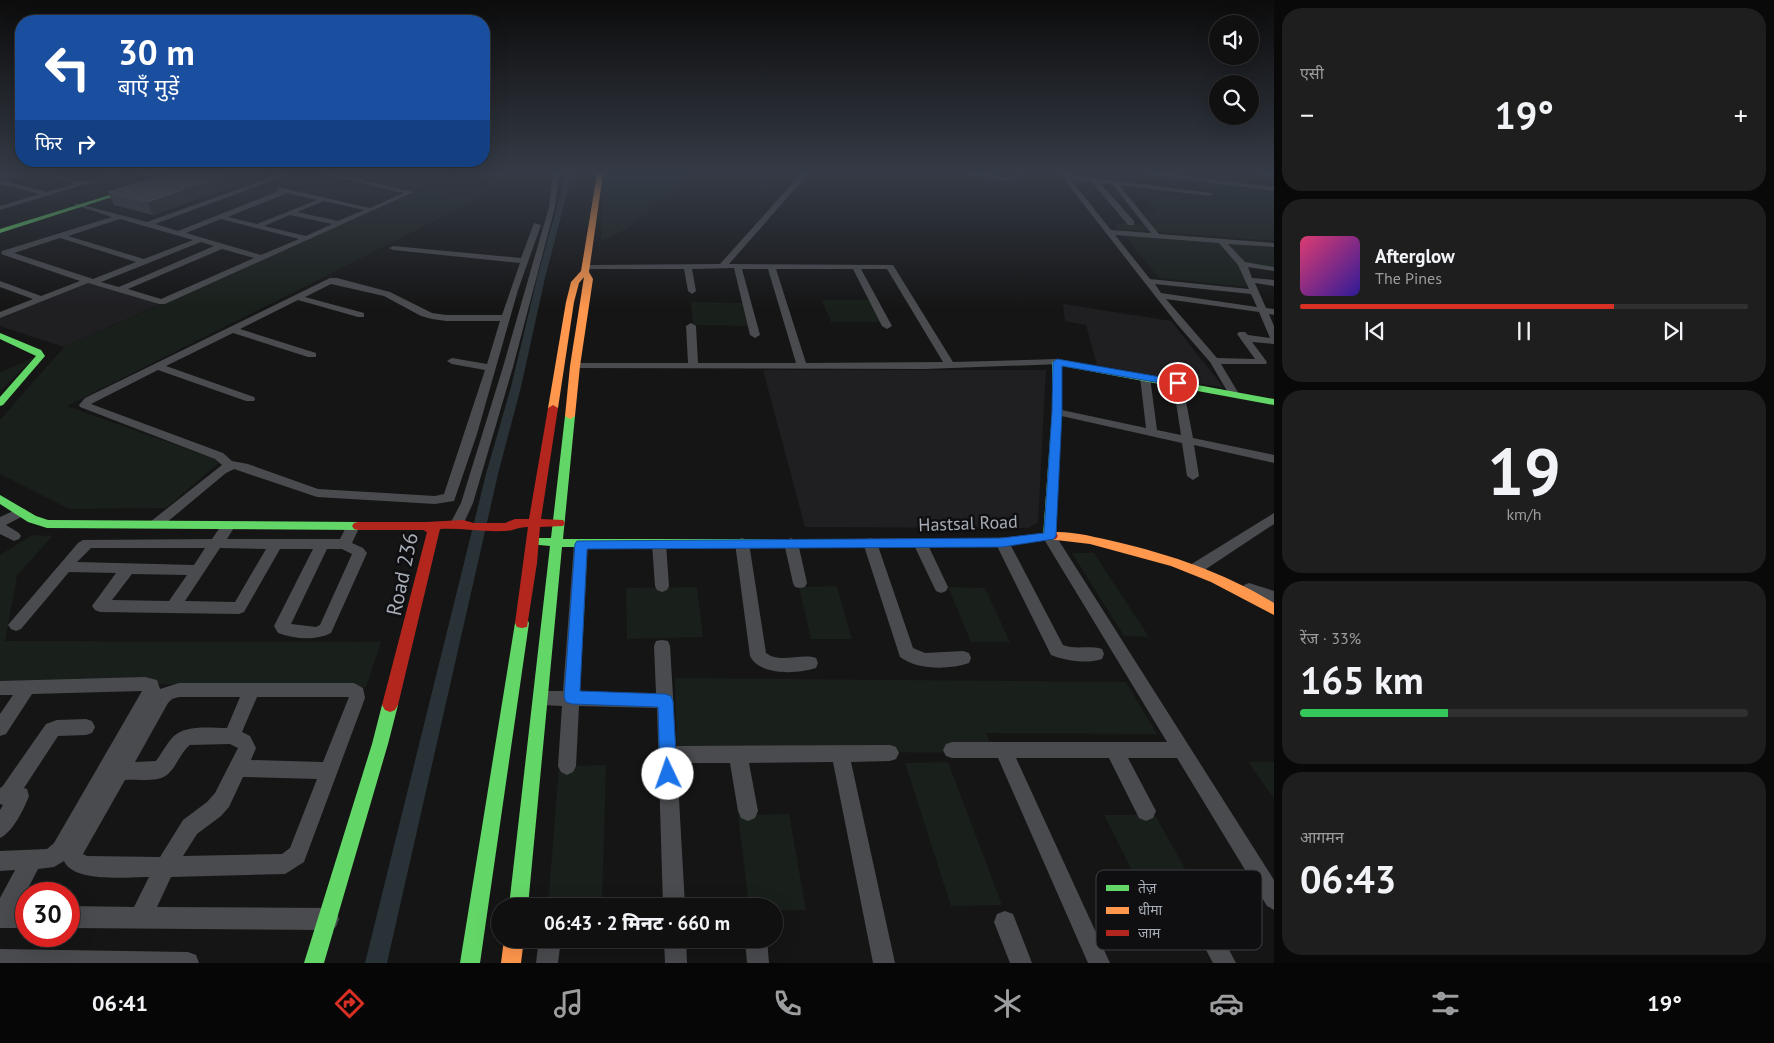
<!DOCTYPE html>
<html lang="hi">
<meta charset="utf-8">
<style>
body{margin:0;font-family:"PT Sans","Noto Sans Devanagari",sans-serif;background:#1e1e1e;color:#f1f3f6;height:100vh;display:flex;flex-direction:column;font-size:19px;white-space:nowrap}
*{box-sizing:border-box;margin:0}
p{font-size:16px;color:#9c9d9f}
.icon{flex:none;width:28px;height:28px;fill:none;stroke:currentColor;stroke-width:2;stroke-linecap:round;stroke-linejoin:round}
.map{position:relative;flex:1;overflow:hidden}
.details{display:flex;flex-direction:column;gap:8px;padding:8px;background:#090909;width:500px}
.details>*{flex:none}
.top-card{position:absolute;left:15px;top:15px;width:475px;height:152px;border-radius:20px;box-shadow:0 5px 20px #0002,0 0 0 1px #303030;background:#1a4fa0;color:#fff;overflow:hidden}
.fabs{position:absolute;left:1209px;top:15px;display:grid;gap:10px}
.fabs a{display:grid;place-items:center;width:50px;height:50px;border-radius:50%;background:#101010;box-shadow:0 5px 20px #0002,0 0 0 1px #303030;font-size:25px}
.speed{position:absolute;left:15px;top:882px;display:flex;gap:10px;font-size:25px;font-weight:700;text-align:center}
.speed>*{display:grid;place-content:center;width:65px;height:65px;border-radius:50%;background:#101010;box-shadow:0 5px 20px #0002,0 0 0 1px #303030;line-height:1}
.speed .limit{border:8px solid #d22;background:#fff;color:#111}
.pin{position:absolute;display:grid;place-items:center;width:42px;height:42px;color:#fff;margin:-21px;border:2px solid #fff;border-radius:50%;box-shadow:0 1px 5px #0007}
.me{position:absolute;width:55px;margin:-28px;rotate:357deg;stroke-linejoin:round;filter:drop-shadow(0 0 4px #0008)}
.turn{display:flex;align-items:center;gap:18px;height:105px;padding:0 20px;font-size:22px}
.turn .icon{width:65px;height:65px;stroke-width:2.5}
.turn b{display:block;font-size:35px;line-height:42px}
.then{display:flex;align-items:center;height:48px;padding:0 20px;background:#0003;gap:10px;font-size:19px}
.big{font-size:38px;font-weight:800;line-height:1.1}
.details .widget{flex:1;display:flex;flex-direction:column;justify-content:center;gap:8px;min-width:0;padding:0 18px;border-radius:20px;background:#1e1e1e}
.details .dial{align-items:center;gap:0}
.dial b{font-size:65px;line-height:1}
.song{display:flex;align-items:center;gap:15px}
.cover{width:60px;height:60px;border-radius:8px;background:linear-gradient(135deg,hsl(340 70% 55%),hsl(250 70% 35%))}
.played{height:5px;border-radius:2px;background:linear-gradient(90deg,#d93025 70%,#303030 70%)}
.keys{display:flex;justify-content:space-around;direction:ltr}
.heat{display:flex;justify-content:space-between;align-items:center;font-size:28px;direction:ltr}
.charge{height:8px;border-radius:4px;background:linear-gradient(90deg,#34c759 33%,#303030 0)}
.trip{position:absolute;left:491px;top:898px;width:292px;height:50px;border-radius:25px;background:#101010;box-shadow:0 5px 20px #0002,0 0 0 1px #303030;font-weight:800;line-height:50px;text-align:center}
.tabs{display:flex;height:80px;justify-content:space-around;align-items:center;background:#060606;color:#9c9d9f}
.tabs .icon{width:35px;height:35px}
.tabs .on{color:#d93025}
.tabs b{font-size:22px;color:#f1f3f6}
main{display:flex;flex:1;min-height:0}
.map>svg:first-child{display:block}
</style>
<main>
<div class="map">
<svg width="1274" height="963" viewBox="0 0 1274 963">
<rect width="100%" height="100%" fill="#151515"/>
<path fill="#1f1f22" d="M331 174H455L415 191Z
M88 281 161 304 64 347 0 326V316Z
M1063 304 1171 321 1224 388 1097 365 1086 325 1065 321Z
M763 370H1046L1038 523 1028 528 805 527Z"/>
<path fill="#191f1a" d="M603 174H691C672 190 623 239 601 240Z
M1210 182 1274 190V241L1117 229 1113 223 1154 225 1142 211 1156 212 1141 191 1213 199Z
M422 189 479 199 67 406 221 461 166 508 69 509 0 474V420L64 347Z
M1123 234 1274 246V268L1245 264 1256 288 1159 278Z
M822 300H870L882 322H831Z
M691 302 745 303 750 326 693 325Z
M36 356 0 391V373Z
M32 535 52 536 17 576 5 641 381 642 366 687 0 682V555Z
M1072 553H1094L1149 637 1124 636Z
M837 586 852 639H811L799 587Z
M697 587 703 637 627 639 626 588Z
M948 587 985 588 1010 642H971Z
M675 678 1126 682 1157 734 986 733 994 753 677 751Z
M948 762 1002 905 951 906 905 763Z
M1248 762H1274V799Z
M606 765 602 906H548L559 766Z
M789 814 806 910H775V906H749L738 815Z
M1104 815H1155L1208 910H1152Z"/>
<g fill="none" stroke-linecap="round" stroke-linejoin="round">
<path fill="#283237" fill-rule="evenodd" d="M566 174H572L545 278 521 387 498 474 387 963H365L486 474 511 387 537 278Z"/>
<path fill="#494b4e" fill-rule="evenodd" d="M44 174C57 174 72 183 84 182 96 180 106 174 119 174L0 210V206L40 194 0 184V180L47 192 75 184Z
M139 174H150L168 180 165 182Z
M280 174H290L155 224 178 231 279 191 275 189 278 187 370 208 404 193 323 174H336L414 192 165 304H159L88 283 0 318V312L33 299 0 287V281L41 296 80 281 1 254 2 251 112 217 75 205V203L147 222ZM287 193 317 200 257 224 228 217ZM324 201 364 210 338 221 297 212ZM290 215 332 224 306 236 264 226ZM120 219 193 240 144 259 68 236ZM221 219 299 239 261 255 186 233ZM60 238 136 262 93 279 14 253ZM201 242 214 246 119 287 101 282ZM222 249 254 258 161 299 128 289Z
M553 174H559L555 207 513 367 473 503 462 527H452L450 524 461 503 503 367 549 207Z
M801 174H808L729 264 893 265 953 362 1057 359 1062 362 1061 364 925 369 571 368V364L575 363H688L686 326 691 323 696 326 698 363H796L768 269H742L760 335 755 338 750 335 734 268 692 269 696 291 692 294 688 291 684 269H586L582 267 586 265 720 264ZM776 269H853L882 326 887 329 892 326 861 269H887L943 362 806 363Z
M966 174H987L1013 179 1010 181Z
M1060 174 1212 193 1213 194 1210 196 1119 185 1159 234 1274 243V247L1228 244 1245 262 1274 267V271L1248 267 1252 278 1274 280V286L1255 283 1266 308 1274 309V315L1269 314 1274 326V344L1252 342 1267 362 1266 364H1221L1239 394 1238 396H1230L1210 362 1177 324ZM1071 180 1092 182 1128 225H1134V221L1100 183 1112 184 1151 233 1111 230ZM1115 235 1219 243 1238 265 1249 289 1150 279ZM1155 284 1251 294 1257 307 1161 293ZM1166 299 1259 312 1270 338 1248 335 1245 332H1239L1237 334 1255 359 1217 358Z
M1144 174H1165L1274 187V191Z
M1259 174H1274V178Z
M534 223 541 225 518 290 477 434 454 501 435 504 317 497 234 469 226 473 160 528H150L148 525 150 522 222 465 215 459 80 407 79 405 85 398 330 278H337L390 292 432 313 446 315H502L520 263 393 250 389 248 393 246 521 258ZM331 284 384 296 421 316 432 319 446 321H500L487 364 452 358 447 361 452 364 485 370 444 494 435 496 318 489 248 464 232 461 223 453 91 404 158 370 246 401H254L255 399 254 397 166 366 233 333 308 357H316V353L240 329 298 300 358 317H364V313L305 297Z
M1145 374 1150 377 1157 430 1181 435 1173 383 1174 381H1182L1193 438 1274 455V463L1194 445 1199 476 1193 480 1187 476 1182 443 1057 415 1051 412 1057 409 1146 428 1140 377Z
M20 508 25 509 27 512 25 515 6 525 19 533 21 536 19 539 14 541 0 534V517Z
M1274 513V524L1200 573 1195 574 1190 573 1188 569 1190 565Z
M228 521 233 523 235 526 227 539H340L348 523H358L360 526 352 543 363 548 367 553 331 633C315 641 295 639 278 633L274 626 313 549H280L244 612 239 614 100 612 95 610 92 606 116 573 69 572 21 629 16 631 11 629 8 625 78 543 83 540 212 539 223 523ZM91 548H205L194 565 77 562ZM220 548 266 549 235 602 185 601ZM327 549H342L352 554 320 625 316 627 291 624ZM132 574 187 575 169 601 112 600Z
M1049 531 1054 533 1274 880V910L1267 906 1177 758H1128L1156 811 1153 818 1146 821 1139 818 1109 758H1016L1110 963H1088L998 758H952L946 756 943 750 946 744 952 742H1167L1042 536 1044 533Z
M1002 537 1007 539 1009 542 1063 645C1075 650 1089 645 1102 649L1104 654 1102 659C1086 664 1067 661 1051 655L995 542 997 539Z
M742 538 747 540 749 543 766 653C780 664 800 653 816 658L818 663 816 668C797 674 760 676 750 656L735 543 737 540Z
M791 538 796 540 798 543 807 583 805 587 800 588 795 587 793 583 784 543 786 540Z
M870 538 875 540 877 543 913 648 925 653 963 651 969 653 971 658 969 663C949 670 917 670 900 657L863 543 865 540Z
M920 538 925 540 927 543 948 587 946 591 941 593 936 591 934 587 913 543 915 540Z
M581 539 586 541 588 544 580 692 656 693 654 646 656 641 662 640 668 641 670 646 676 746 890 745 896 747 899 753 896 759 890 761 851 762 895 963H873L833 762 749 763 758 811 755 818 748 821 741 818 738 811 730 763H677L685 906H663L657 708 579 706 576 766 573 772 567 775 561 772 558 766 562 706 541 705 535 703 533 698 535 693 541 691H563L574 544 576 541Z
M659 539 664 541 666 544 669 586 667 590 662 592 657 590 655 586 652 544 654 541Z
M1249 583 1274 591V603L1244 593 1242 589 1244 585Z
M145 677 157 680 160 689 179 683H354L363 688 365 698 304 862 285 874 171 877 157 907 328 908 336 911 339 919 336 927 328 930 69 928V906L134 907 149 877C129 877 73 883 64 861L54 867 38 869 19 906H26V928H0V898L15 870 0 871V851L47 849 54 843 142 691 32 694 6 734 0 736V714L13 695H0V681ZM179 697H240L227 728C210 728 184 724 172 738 166 745 161 754 156 761L135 762 168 703 172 699ZM257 697H349L323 762 251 760 256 748 250 736 242 732ZM230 744 238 748 215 793 207 802 183 820 160 857 87 856 83 854 125 780C137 779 158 783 168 774 177 766 180 753 190 745ZM243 777 317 779 290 848 282 854 183 856 197 834 221 816 229 807Z
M86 719 92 721 95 727 92 733 86 735 58 736 24 788 27 789 29 796C24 809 13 832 0 838V810L3 805 0 804V788L2 787 46 724 57 720Z
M1200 907 1208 910 1236 963H1213L1189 918 1192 910Z
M1005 911 1013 914 1032 963H1010L994 922 997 914Z
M539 939H561L558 963H536Z
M664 939H686L687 963H665Z
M745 939H767L769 963H747Z
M0 949 188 952 196 955 199 963H0Z"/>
<path fill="#63d668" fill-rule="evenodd" d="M129 189 134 190 0 233V229Z
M0 333 41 350 45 356 3 405 0 406V397L36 356 0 339Z
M1057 359 1274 399V405L1062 366V412L1055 536 1053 539H1045L1043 536 1052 412V362Z
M570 413 575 416 563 539H843L847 540 849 543 847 546 843 547H562L528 906H509L550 546 529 544 527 541 529 538H551L565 416Z
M0 495 36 516 48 520 358 522 362 523 364 526 362 529 358 530 47 528 28 522 0 504Z
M522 618 527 619 529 623 480 963H460L515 623 517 619Z
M390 698 395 700 398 705 388 744 324 963H304L372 744 382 705 385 700Z"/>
<path fill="#ff974d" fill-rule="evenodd" d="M597 174H603L589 272 593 279 580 366 575 416 570 419 565 416 570 366 584 277 579 283 574 302 558 408 553 411 548 408 566 302 571 282 581 271Z
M1052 532C1074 531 1095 537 1117 542 1172 555 1225 573 1274 603V615L1211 582 1171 566 1090 544 1048 539 1046 536 1048 533Z
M504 939H524L521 963H501Z"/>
<path fill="#b3261e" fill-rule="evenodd" d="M553 405 558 408 541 519 563 520 565 523 563 526 540 527 537 563 527 627 522 628 517 627 515 623 528 527C518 527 513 531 505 531 482 532 462 528 440 529L398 705 395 710 390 712 385 710 382 705 427 532 423 530H358L354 529 352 526 354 523 358 522H426L463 520 474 523H505L515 519H529L548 408Z
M1052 532 1056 533 1058 536 1056 539 1002 546 843 547 839 546 837 543 839 540 843 539 1002 538Z"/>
</g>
<path fill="#3a3c3e" d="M260 176 153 215 114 205 108 192Z"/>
<path fill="#262728" d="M228 174H259L260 176 153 215 147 202Z"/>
<path fill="#46484b" stroke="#55585c" d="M170 174H228L147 202 108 192Z"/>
<linearGradient id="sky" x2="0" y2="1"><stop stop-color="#0c0c0c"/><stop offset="0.56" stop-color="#353b46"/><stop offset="1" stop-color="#353b46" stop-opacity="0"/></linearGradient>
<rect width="1274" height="309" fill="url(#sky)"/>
<path fill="#1a73e8" stroke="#114b97" d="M1057 359 1178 380 1183 383 1178 386 1062 366V412L1056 536 1054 539 1002 547 587 549 580 691 665 694 671 696 673 701 677 774 674 779 668 782 662 779 660 774 658 707 572 704 566 702 564 697 575 544 577 541 1002 538 1044 533 1052 412 1053 362Z"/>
<g text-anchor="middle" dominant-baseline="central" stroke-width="5" stroke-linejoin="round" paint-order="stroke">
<g font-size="18" fill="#a6adb6" stroke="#0f0f11">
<text transform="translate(968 523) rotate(-2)">Hastsal Road</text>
</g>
<g font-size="21" fill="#a6adb6" stroke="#0f0f11">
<text transform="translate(402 574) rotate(-78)">Road 236</text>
</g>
</g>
<rect x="1096" y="870" width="166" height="80" rx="8" fill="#0f0f11" stroke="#3c3e43" stroke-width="1"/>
<rect x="1106" y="885" width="23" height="6" fill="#63d668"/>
<rect x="1106" y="907" width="23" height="7" fill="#ff974d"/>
<rect x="1106" y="930" width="23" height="6" fill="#b3261e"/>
<g font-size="14" fill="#a6adb6">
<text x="1138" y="893">तेज़</text>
<text x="1138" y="915">धीमा</text>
<text x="1138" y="938">जाम</text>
</g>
</svg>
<div class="fabs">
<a><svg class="icon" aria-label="sound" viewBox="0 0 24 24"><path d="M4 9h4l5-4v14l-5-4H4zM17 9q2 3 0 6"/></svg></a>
<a><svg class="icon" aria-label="search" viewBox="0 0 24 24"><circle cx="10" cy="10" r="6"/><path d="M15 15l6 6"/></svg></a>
</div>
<div class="speed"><div class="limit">30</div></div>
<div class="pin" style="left:1178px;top:383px;background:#d93025"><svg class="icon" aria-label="arrive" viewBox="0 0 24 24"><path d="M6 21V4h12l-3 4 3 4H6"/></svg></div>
<svg class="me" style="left:668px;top:774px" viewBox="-20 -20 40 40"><circle r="19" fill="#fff"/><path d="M0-13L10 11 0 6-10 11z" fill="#1a73e8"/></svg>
<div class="trip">06:43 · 2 मिनट · 660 m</div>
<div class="top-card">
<div class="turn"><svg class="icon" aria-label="left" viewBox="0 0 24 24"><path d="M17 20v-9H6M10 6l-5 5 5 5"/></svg><div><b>30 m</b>बाएँ मुड़ें</div></div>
<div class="then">फिर<svg class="icon" aria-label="right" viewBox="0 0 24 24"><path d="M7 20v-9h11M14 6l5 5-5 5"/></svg></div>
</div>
</div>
<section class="details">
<div class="widget"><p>एसी</p>
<div class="heat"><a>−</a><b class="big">19°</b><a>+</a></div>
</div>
<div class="widget">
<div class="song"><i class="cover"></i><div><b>Afterglow</b><p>The Pines</p></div></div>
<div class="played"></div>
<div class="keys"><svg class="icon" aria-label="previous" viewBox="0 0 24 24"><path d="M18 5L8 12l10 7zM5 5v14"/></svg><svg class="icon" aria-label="pause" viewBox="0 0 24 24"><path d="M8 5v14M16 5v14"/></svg><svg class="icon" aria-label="next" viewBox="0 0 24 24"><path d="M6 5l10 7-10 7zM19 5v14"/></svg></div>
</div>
<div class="widget dial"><b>19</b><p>km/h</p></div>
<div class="widget"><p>रेंज · 33%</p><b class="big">165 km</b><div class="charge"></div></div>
<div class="widget"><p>आगमन</p><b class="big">06:43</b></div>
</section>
</main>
<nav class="tabs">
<b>06:41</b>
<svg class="icon on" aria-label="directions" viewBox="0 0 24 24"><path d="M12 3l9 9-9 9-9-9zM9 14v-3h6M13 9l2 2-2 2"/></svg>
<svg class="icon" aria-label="music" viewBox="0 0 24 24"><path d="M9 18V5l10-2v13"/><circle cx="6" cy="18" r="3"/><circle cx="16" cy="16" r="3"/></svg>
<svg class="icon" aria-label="phone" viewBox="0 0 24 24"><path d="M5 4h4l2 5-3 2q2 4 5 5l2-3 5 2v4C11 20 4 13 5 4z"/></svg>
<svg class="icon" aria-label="climate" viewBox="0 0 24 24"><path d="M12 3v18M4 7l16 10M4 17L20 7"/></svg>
<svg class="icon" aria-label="car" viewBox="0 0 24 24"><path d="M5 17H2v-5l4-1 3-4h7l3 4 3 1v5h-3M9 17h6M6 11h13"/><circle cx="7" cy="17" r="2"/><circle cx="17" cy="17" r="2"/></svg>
<svg class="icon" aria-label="filters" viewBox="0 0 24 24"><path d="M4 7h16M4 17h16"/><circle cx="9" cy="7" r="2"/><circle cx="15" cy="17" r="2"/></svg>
<b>19°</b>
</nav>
